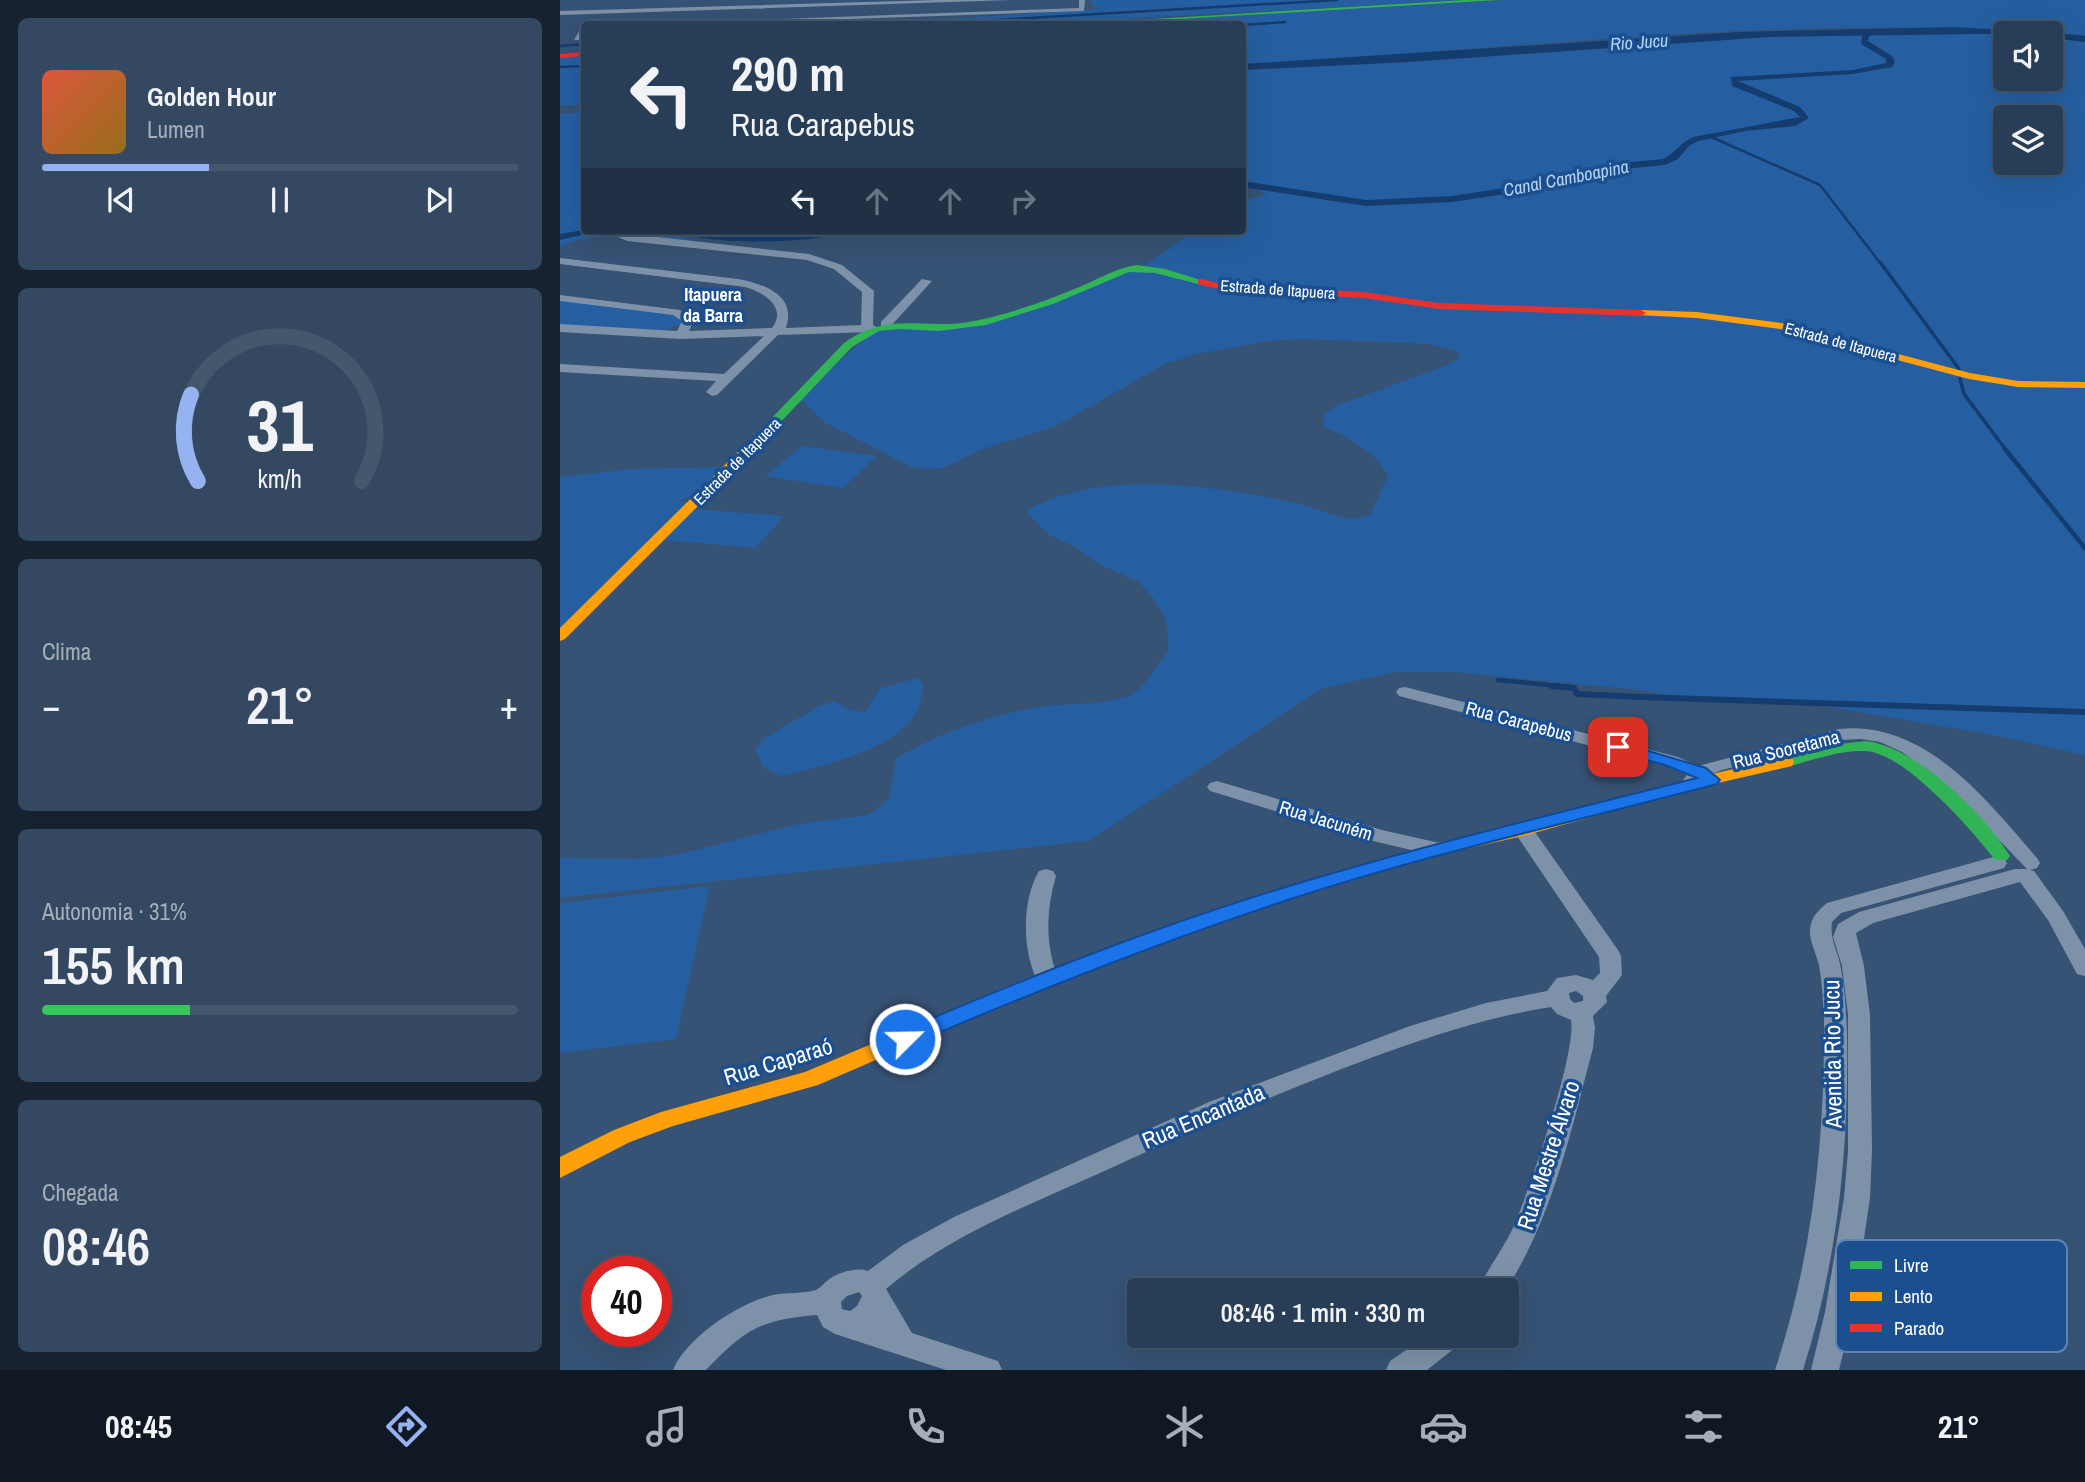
<!DOCTYPE html>
<html lang="pt">
<meta charset="utf-8">
<style>
body{margin:0;font-family:"Archivo Narrow",sans-serif;background:#344961;color:#f1f3f6;height:100vh;display:flex;flex-direction:column;font-size:26px;white-space:nowrap}
*{box-sizing:border-box;margin:0}
p{font-size:23px;color:#a5aeba}
.icon{flex:none;width:38px;height:38px;fill:none;stroke:currentColor;stroke-width:2;stroke-linecap:round;stroke-linejoin:round}
.map{position:relative;flex:1;overflow:hidden}
.details{display:flex;flex-direction:column;gap:18px;padding:18px;background:#162230;width:560px}
.details>*{flex:none}
.guide{position:absolute;left:21px;top:21px;width:665px;height:214px;border-radius:7px;box-shadow:0 7px 28px #0002,0 0 0 2px #44576d;background:#283e57;color:#f1f3f6;overflow:hidden}
.fabs{position:absolute;left:1433px;top:21px;display:grid;gap:14px}
.fabs a{display:grid;place-items:center;width:70px;height:70px;border-radius:7px;background:#283e57;box-shadow:0 7px 28px #0002,0 0 0 2px #44576d;font-size:35px}
.speed{position:absolute;left:21px;top:1256px;display:flex;gap:14px;font-size:35px;font-weight:700;text-align:center}
.speed>*{display:grid;place-content:center;width:91px;height:91px;border-radius:50%;background:#283e57;box-shadow:0 7px 28px #0002,0 0 0 2px #44576d;line-height:1}
.speed .limit{border:10px solid #d22;background:#fff;color:#111}
.pin{position:absolute;display:grid;place-items:center;width:60px;height:60px;color:#fff;margin:-30px;border-radius:14px;box-shadow:0 4px 10px #0006}
.me{position:absolute;width:77px;margin:-38px;rotate:67deg;stroke-linejoin:round;filter:drop-shadow(0 0 5px #0008)}
.turn{display:flex;align-items:center;gap:24px;height:147px;padding:0 35px;font-size:32px}
.turn .icon{width:91px;height:91px;stroke-width:2.5}
.turn b{display:block;font-size:49px;line-height:60px}
.lanes{display:flex;align-items:center;height:66px;padding:0 35px;background:#0003;justify-content:center;gap:35px;direction:ltr}
.lanes .off{opacity:.35}
.big{font-size:52px;font-weight:600;line-height:1.1}
.details .card{flex:1;display:flex;flex-direction:column;justify-content:center;gap:10px;min-width:0;padding:0 24px;border-radius:10px;background:#344961}
.details .dial{align-items:center;gap:0}
.dial svg{height:182px;overflow:visible;fill:none;stroke:#44576d;stroke-width:7;stroke-linecap:round;text-anchor:middle}
.dial text{fill:#f1f3f6;stroke:none}
.song{display:flex;align-items:center;gap:21px}
.cover{width:84px;height:84px;border-radius:10px;background:linear-gradient(135deg,hsl(10 70% 55%),hsl(40 70% 35%))}
.played{height:7px;border-radius:4px;background:linear-gradient(90deg,#95b2f1 35%,#44576d 35%)}
.keys{display:flex;justify-content:space-around;direction:ltr}
.heat{display:flex;justify-content:space-between;align-items:center;font-size:38px;direction:ltr}
.charge{height:10px;border-radius:5px;background:linear-gradient(90deg,#34c759 31%,#44576d 0)}
.trip{position:absolute;left:567px;top:1278px;width:392px;height:70px;border-radius:7px;background:#283e57;box-shadow:0 7px 28px #0002,0 0 0 2px #44576d;font-weight:600;line-height:70px;text-align:center}
.dock{display:flex;height:112px;justify-content:space-around;align-items:center;background:#101923;color:#a5aeba}
.dock .icon{width:49px;height:49px}
.dock .active{color:#95b2f1}
.dock b{font-size:32px;color:#f1f3f6}
main{display:flex;flex:1;min-height:0}
.map>svg:first-child{display:block}
</style>
<main>
<section class="details">
<div class="card">
<div class="song"><i class="cover"></i><div><b>Golden Hour</b><p>Lumen</p></div></div>
<div class="played"></div>
<div class="keys"><svg class="icon" aria-label="previous" viewBox="0 0 24 24"><path d="M18 5L8 12l10 7zM5 5v14"/></svg><svg class="icon" aria-label="pause" viewBox="0 0 24 24"><path d="M8 5v14M16 5v14"/></svg><svg class="icon" aria-label="next" viewBox="0 0 24 24"><path d="M6 5l10 7-10 7zM19 5v14"/></svg></div>
</div>
<div class="card dial"><svg viewBox="0 0 100 80">
<path d="M14 69A42 42 0 1 1 86 69"/>
<path d="M14 69A42 42 0 0 1 11 31" stroke="#95b2f1"/>
<text x="50" y="56" font-size="32" font-weight="700">31</text>
<text x="50" y="72" font-size="11">km/h</text>
</svg></div>
<div class="card"><p>Clima</p>
<div class="heat"><a>−</a><b class="big">21°</b><a>+</a></div>
</div>
<div class="card"><p>Autonomia · 31%</p><b class="big">155 km</b><div class="charge"></div></div>
<div class="card"><p>Chegada</p><b class="big">08:46</b></div>
</section>
<div class="map">
<svg width="1525" height="1370" viewBox="0 0 1525 1370">
<rect width="100%" height="100%" fill="#365274"/>
<path fill="#265fa1" fill-rule="evenodd" d="M531 0H908L473 24H307L538 9 531 4Z
M953 0H1525V36C1245 10 962 50 683 64L682 24H522Z
M1408 33 1445 34 1446 79H1491V38L1525 42V755L1433 735 1269 707 1116 696 1079 690 893 672H837L763 688 529 841 0 898V858L80 859 116 855 239 824 308 815 329 799 336 759C378 732 436 714 486 706 511 703 555 706 575 692 588 683 599 662 609 650L606 620 594 599 579 582 537 563 517 548 488 534 465 511C542 468 652 486 733 502 759 508 783 525 810 515L828 476C814 449 789 439 763 426 762 414 768 410 778 405L888 365 898 359 900 352 870 344 742 339 709 341 637 354 605 364 496 426 423 449 383 468 369 469 351 467 264 422 241 400 279 361 318 329H401L586 265 633 231H682L683 201 707 194 683 183V70L848 62 1209 37ZM1446 117H1491V163H1446Z
M24 55V105L0 106V56Z
M24 112V231H113L124 238 133 239 130 245C89 241 38 228 0 247V114Z
M0 299 114 314 122 318V324L104 330 0 326Z
M242 446 317 456 283 488 205 476Z
M165 467 137 495 120 500 128 504 0 640V477L70 469Z
M134 509 224 516 196 548 104 540Z
M358 678 364 685C362 695 360 707 354 716 331 751 260 767 221 776L204 767 195 751 204 738 258 707 274 701 288 709 305 712 320 688Z
M150 886 116 1039 0 1053V903Z"/>
<path fill="#153c6e" d="M1395 27 1519 35 1525 36V42L1491 38V33L1209 37 848 62 683 70V64L1180 32Z"/>
<g fill="none" stroke-linecap="round" stroke-linejoin="round">
<path stroke="#153c6e" stroke-width="2.5" d="M366 24 777 0
M682 25 725 22
M0 46 24 44
M0 67 24 66
M1149 136 1260 185 1321 264"/>
<path stroke="#153c6e" stroke-width="3.5" d="M1320 262 1399 369
M1400 379 1404 394 1446 450"/>
<path stroke="#153c6e" stroke-width="4.5" d="M1445 449 1525 548
M938 680 1008 687"/>
<path stroke="#153c6e" stroke-width="6" d="M992 686 1014 688 1017 694 1080 697 1525 712"/>
<path fill="#153c6e" fill-rule="evenodd" d="M1303 30 1310 32 1308 41 1332 56 1335 62 1332 67 1293 74 1178 81 1240 107 1249 118 1235 126 1185 131 1139 141 1130 145 1118 159 1105 165 1042 171 979 189 892 202 806 206 682 187V181L806 200 892 196 978 183 1041 165 1103 159C1115 153 1121 142 1133 137L1240 117 1234 111 1172 86 1171 77 1293 70 1326 63V59L1301 44Z
M24 230 39 231 0 240V234Z
M120 231 175 235 283 231C264 244 139 246 120 231Z"/>
<path fill="#7d92a8" fill-rule="evenodd" d="M377 0H450L0 15V11Z
M519 0H525L524 11 142 24 138 22 519 8Z
M21 28H24V34L20 40H14Z
M44 231 249 254 282 265 314 291 313 325 318 328 312 332 218 335 157 395 152 396 146 392 156 381 0 372V364L164 374 204 336 121 339 0 332V324L117 331 122 321 113 315 0 301V295L120 310 134 320 129 331 212 328C228 307 203 292 185 287L0 264V258L178 279C204 284 237 295 226 328L301 325 302 292 274 269 247 260 67 241Z
M362 279 372 281 329 328H321V322Z
M845 687 1118 757 1138 766 1279 729C1365 720 1427 800 1477 858L1480 863 1477 868 1470 870 1474 871 1503 911 1525 949V976L1517 974 1488 920 1460 882 1313 923 1296 933 1304 966 1310 1015 1312 1151 1310 1198 1293 1312 1279 1370H1251L1265 1312 1284 1198 1288 1151V1015L1282 966 1273 937 1278 924 1299 912 1455 869H1467L1387 786 1342 752 1320 742 1301 739 1279 740 1162 770 1154 773 1158 778 1156 782H1141C1136 789 1132 791 1123 788L1120 784 1127 775 1104 765 839 696 836 692 839 688Z
M657 781 822 830 884 844 887 849 884 854 877 856 813 841 650 791 647 787 650 783Z
M963 823 970 825 1058 950 1061 956 1062 975 1046 996 1047 1002 1033 1016 1035 1028 1033 1048C1011 1131 993 1216 946 1290H918C927 1269 942 1251 952 1230 968 1195 1017 1052 1011 1020L997 1014 991 1007C927 1017 868 1037 808 1059 717 1093 628 1132 540 1173 467 1206 388 1236 326 1289L352 1333 438 1361 442 1370H386L275 1334 263 1327 257 1315C199 1320 186 1329 146 1370H113C127 1337 179 1303 213 1295 227 1292 243 1294 256 1290 260 1288 264 1283 268 1280 278 1272 297 1267 308 1271L343 1245 394 1217 649 1102 850 1026 926 1003 987 991 997 978 1016 975 1033 980 1040 973 1039 957 953 830 956 825ZM1016 991 1023 996V1001L1014 1003 1010 999 1009 993ZM299 1292 302 1296 297 1306 290 1311 282 1309 281 1302 287 1296Z
M1437 856 1444 858 1447 863 1444 868 1281 913 1272 922C1269 939 1279 953 1281 969 1285 990 1286 1011 1287 1033 1289 1148 1278 1260 1243 1370H1215C1253 1255 1265 1139 1264 1018 1263 1001 1262 982 1259 965 1256 952 1247 938 1251 924 1253 915 1260 909 1267 903Z
M486 869 493 871 496 876C486 910 485 944 498 978L495 984 487 986 479 984C462 954 461 901 479 871Z
M868 1335H904L900 1344 867 1370H826L830 1361Z"/>
<path fill="#30b455" fill-rule="evenodd" d="M905 0H940L537 24H509Z
M577 265 605 269 647 282 642 285 595 273 569 272 493 304 426 325 379 331 340 329 319 331 292 347 194 450 190 451 184 447 284 343C330 310 363 331 414 321 449 314 483 302 517 288 537 280 555 268 577 265Z
M1306 741C1357 747 1424 814 1450 856L1447 860H1435C1412 830 1344 752 1305 751 1278 750 1251 761 1226 767L1218 762 1220 758 1271 745Z"/>
<path fill="#ff9f0a" fill-rule="evenodd" d="M1081 310 1137 312 1221 323 1410 373 1458 381 1525 382V388L1458 387 1409 379 1220 329 1137 318 1077 315 1076 313Z
M190 443 194 444V450L5 639 0 641V628L186 444Z
M1226 757 1232 758 1234 762 1232 766 1132 789 963 836 879 855 787 882 780 880 778 876 780 872 877 843 963 824 1130 779Z
M553 948 560 950 563 955 560 960 494 983 258 1085 113 1126 70 1142 0 1178V1157L54 1130 101 1112 245 1072 480 973Z"/>
<path fill="#e5322d" fill-rule="evenodd" d="M24 52V56L0 58V54Z
M642 279 665 285 803 292 879 303 1081 310 1086 313 1081 316 879 309 803 298 665 291 638 284V280Z
M787 870 794 872 796 876 794 880 714 905 553 962 546 960 543 955 546 950 700 895Z"/>
</g>
<path fill="#1a73e8" stroke="#114b97" stroke-width="2" d="M1058 742 1146 768 1160 780 1157 784C1009 823 859 856 713 905 590 946 471 993 352 1044L345 1047 337 1044 334 1039 337 1033C457 982 578 933 703 894 846 850 992 814 1137 778L1105 765 1052 751 1049 747 1052 743Z"/>
<g text-anchor="middle" dominant-baseline="central" stroke-width="7" stroke-linejoin="round" paint-order="stroke">
<g font-size="16" fill="#fff" stroke="#1b4f8f">
<text transform="translate(718 289) rotate(4)">Estrada de Itapuera</text>
<text transform="translate(1281 342) rotate(15)">Estrada de Itapuera</text>
<text transform="translate(177 461) rotate(-45)">Estrada de Itapuera</text>
</g>
<g font-size="18" font-style="italic" fill="#b5d3f5" stroke="#1b4f8f">
<text transform="translate(1079 42) rotate(-4)">Rio Jucu</text>
<text transform="translate(1006 178) rotate(-11)">Canal Camboapina</text>
</g>
<g font-size="18" font-weight="bold" fill="#fff" stroke="#1b4f8f">
<text x="153" y="294">Itapuera<tspan x="153" dy="21">da Barra</tspan></text>
</g>
<g font-size="19" fill="#fff" stroke="#1b4f8f">
<text transform="translate(959 721) rotate(15)">Rua Carapebus</text>
<text transform="translate(1226 749) rotate(-14)">Rua Sooretama</text>
<text transform="translate(766 820) rotate(17)">Rua Jacuném</text>
</g>
<g font-size="23" fill="#fff" stroke="#1b4f8f">
<text transform="translate(1272 1054) rotate(-91)">Avenida Rio Jucu</text>
<text transform="translate(218 1061) rotate(-17)">Rua Caparaó</text>
<text transform="translate(643 1116) rotate(-23)">Rua Encantada</text>
<text transform="translate(988 1155) rotate(-72)">Rua Mestre Álvaro</text>
</g>
</g>
<rect x="1276" y="1240" width="231" height="112" rx="10" fill="#1b4f8f" stroke="#5f84b1" stroke-width="2"/>
<rect x="1290" y="1261" width="32" height="8" fill="#30b455"/>
<rect x="1290" y="1292" width="32" height="9" fill="#ff9f0a"/>
<rect x="1290" y="1324" width="32" height="8" fill="#e5322d"/>
<g font-size="19" fill="#fff">
<text x="1334" y="1272">Livre</text>
<text x="1334" y="1303">Lento</text>
<text x="1334" y="1335">Parado</text>
</g>
</svg>
<div class="fabs">
<a><svg class="icon" aria-label="sound" viewBox="0 0 24 24"><path d="M4 9h4l5-4v14l-5-4H4zM17 9q2 3 0 6"/></svg></a>
<a><svg class="icon" aria-label="layers" viewBox="0 0 24 24"><path d="M12 4l9 5-9 5-9-5zM3 14l9 5 9-5"/></svg></a>
</div>
<div class="speed"><div class="limit">40</div></div>
<div class="pin" style="left:1058px;top:747px;background:#d93025"><svg class="icon" aria-label="arrive" viewBox="0 0 24 24"><path d="M6 21V4h12l-3 4 3 4H6"/></svg></div>
<svg class="me" style="left:345px;top:1039px" viewBox="-20 -20 40 40"><circle r="17" fill="#1a73e8" stroke="#fff" stroke-width="3"/><path d="M0-11L8 9 0 5-8 9z" fill="#fff"/></svg>
<div class="trip">08:46 · 1 min · 330 m</div>
<div class="guide">
<div class="turn"><svg class="icon" aria-label="left" viewBox="0 0 24 24"><path d="M17 20v-9H6M10 6l-5 5 5 5"/></svg><div><b>290 m</b>Rua Carapebus</div></div>
<div class="lanes"><svg class="icon" aria-label="left" viewBox="0 0 24 24"><path d="M17 20v-9H6M10 6l-5 5 5 5"/></svg><svg class="icon off" aria-label="ahead" viewBox="0 0 24 24"><path d="M12 20V5M6 11l6-6 6 6"/></svg><svg class="icon off" aria-label="ahead" viewBox="0 0 24 24"><path d="M12 20V5M6 11l6-6 6 6"/></svg><svg class="icon off" aria-label="right" viewBox="0 0 24 24"><path d="M7 20v-9h11M14 6l5 5-5 5"/></svg></div>
</div>
</div>
</main>
<nav class="dock">
<b>08:45</b>
<svg class="icon active" aria-label="directions" viewBox="0 0 24 24"><path d="M12 3l9 9-9 9-9-9zM9 14v-3h6M13 9l2 2-2 2"/></svg>
<svg class="icon" aria-label="music" viewBox="0 0 24 24"><path d="M9 18V5l10-2v13"/><circle cx="6" cy="18" r="3"/><circle cx="16" cy="16" r="3"/></svg>
<svg class="icon" aria-label="phone" viewBox="0 0 24 24"><path d="M5 4h4l2 5-3 2q2 4 5 5l2-3 5 2v4C11 20 4 13 5 4z"/></svg>
<svg class="icon" aria-label="climate" viewBox="0 0 24 24"><path d="M12 3v18M4 7l16 10M4 17L20 7"/></svg>
<svg class="icon" aria-label="car" viewBox="0 0 24 24"><path d="M5 17H2v-5l4-1 3-4h7l3 4 3 1v5h-3M9 17h6M6 11h13"/><circle cx="7" cy="17" r="2"/><circle cx="17" cy="17" r="2"/></svg>
<svg class="icon" aria-label="filters" viewBox="0 0 24 24"><path d="M4 7h16M4 17h16"/><circle cx="9" cy="7" r="2"/><circle cx="15" cy="17" r="2"/></svg>
<b>21°</b>
</nav>
